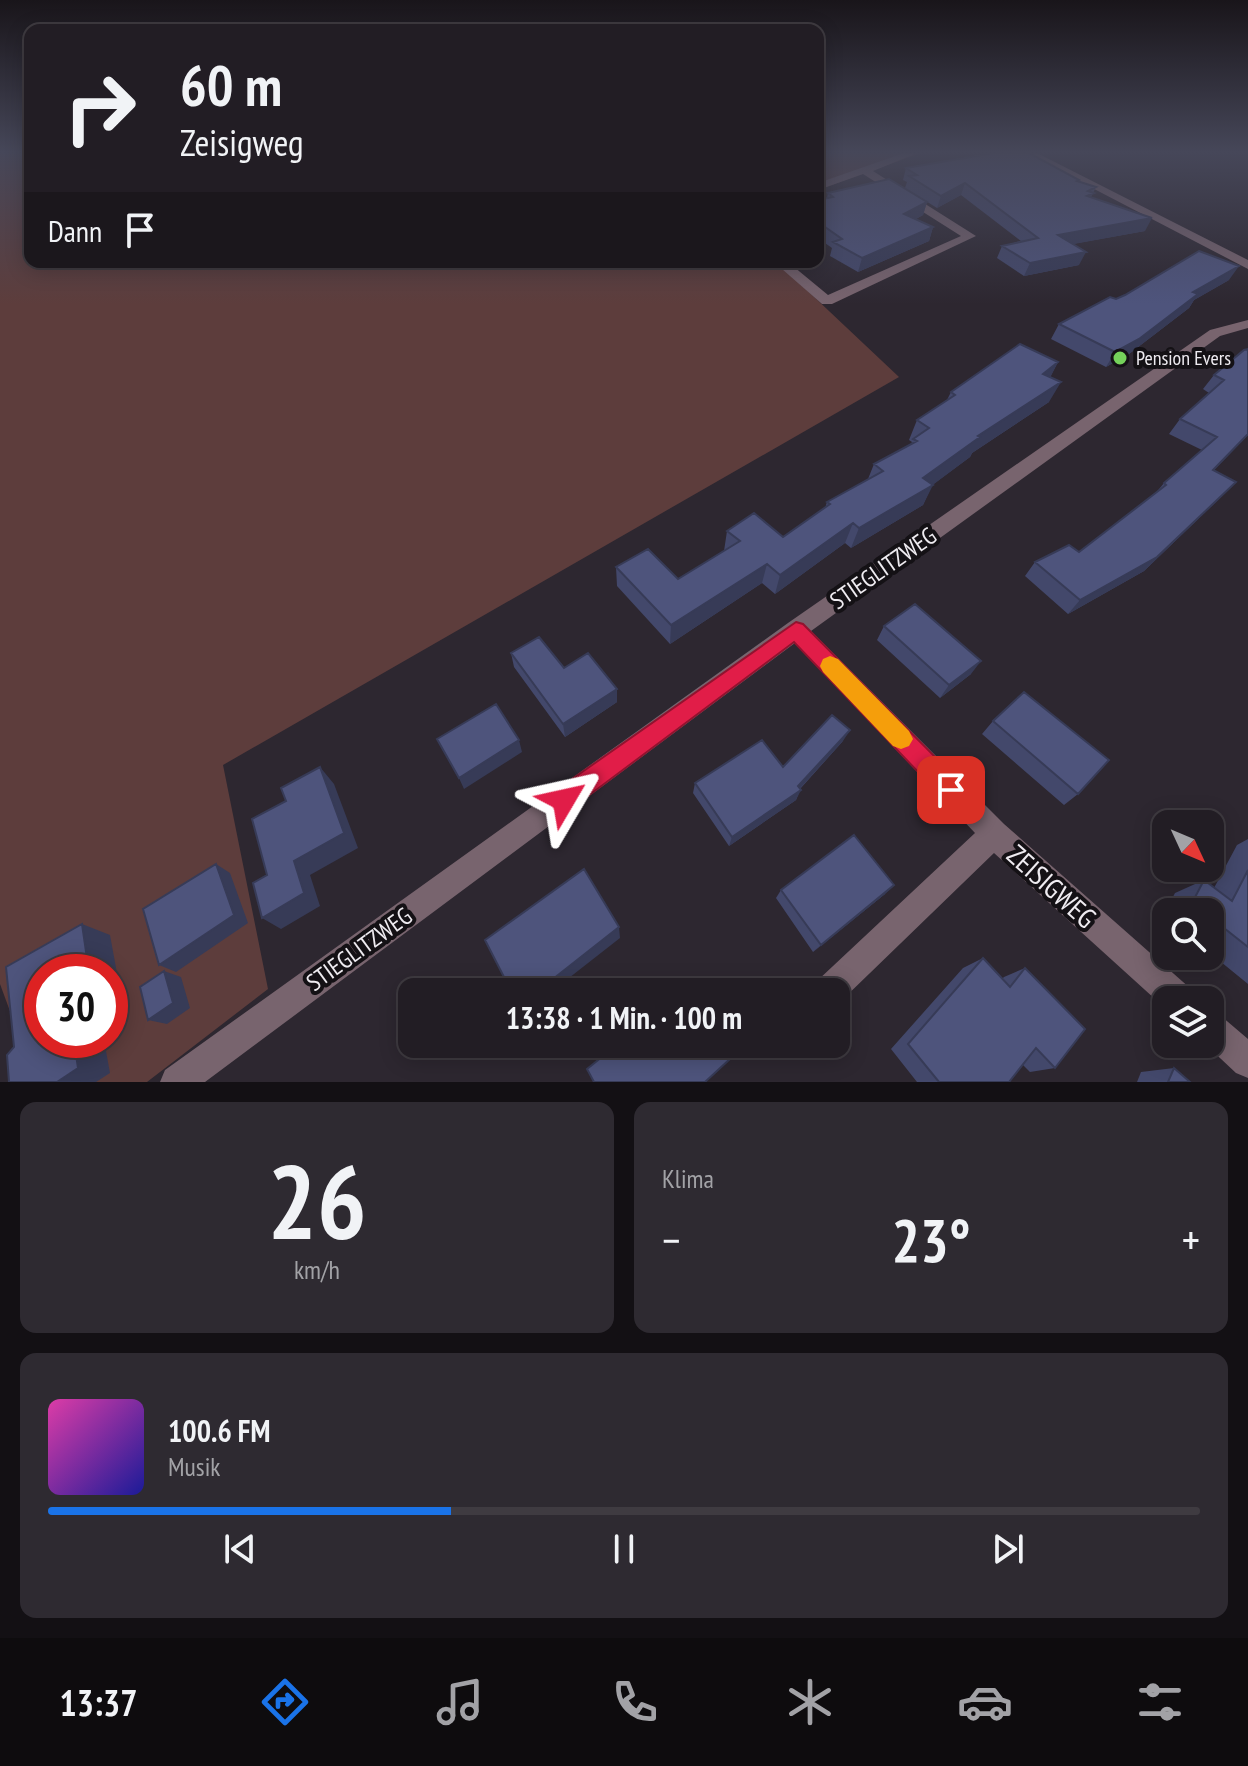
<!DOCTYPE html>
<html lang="de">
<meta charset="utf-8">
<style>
body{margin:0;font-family:"PT Sans Narrow",sans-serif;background:#2e2a31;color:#f1f3f6;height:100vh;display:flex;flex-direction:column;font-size:30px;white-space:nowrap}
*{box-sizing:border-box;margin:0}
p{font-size:26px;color:#a2a2a6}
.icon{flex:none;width:44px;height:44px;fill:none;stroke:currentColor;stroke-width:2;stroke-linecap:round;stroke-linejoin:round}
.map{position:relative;height:1082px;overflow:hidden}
.panel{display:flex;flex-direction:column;gap:20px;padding:20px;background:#131014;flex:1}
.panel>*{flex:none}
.hud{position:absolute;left:24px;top:24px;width:800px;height:244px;border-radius:16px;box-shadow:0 4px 20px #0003,0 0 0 2px #3f3b41;background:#221d24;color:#f1f3f6;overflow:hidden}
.needle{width:52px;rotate:134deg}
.buttons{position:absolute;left:1152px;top:810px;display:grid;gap:16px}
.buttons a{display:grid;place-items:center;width:72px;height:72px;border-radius:16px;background:#221d24;box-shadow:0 4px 20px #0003,0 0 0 2px #3f3b41;font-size:40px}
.speed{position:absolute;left:24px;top:954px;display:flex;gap:16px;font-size:40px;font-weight:700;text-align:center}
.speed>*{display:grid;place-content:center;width:104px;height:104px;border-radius:50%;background:#221d24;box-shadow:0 4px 20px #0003,0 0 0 2px #3f3b41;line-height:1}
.speed .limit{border:12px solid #d22;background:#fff;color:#111}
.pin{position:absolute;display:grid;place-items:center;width:68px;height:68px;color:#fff;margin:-34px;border-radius:16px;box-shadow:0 4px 12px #0006}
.me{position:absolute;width:88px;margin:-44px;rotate:54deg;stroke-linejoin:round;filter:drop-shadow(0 0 6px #0008)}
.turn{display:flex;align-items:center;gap:28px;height:168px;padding:0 24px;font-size:36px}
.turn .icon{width:104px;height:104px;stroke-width:2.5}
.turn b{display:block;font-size:56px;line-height:68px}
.then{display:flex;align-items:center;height:76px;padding:0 24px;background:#0003;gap:16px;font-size:30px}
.big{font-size:60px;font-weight:700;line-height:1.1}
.panel .card{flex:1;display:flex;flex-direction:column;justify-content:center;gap:12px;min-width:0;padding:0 28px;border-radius:16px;background:#2e2a31}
.panel .dial{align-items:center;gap:0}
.dial b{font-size:104px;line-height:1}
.song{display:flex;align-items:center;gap:24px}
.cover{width:96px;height:96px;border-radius:12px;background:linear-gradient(135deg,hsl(320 70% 55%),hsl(240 70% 35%))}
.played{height:8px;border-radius:4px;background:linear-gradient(90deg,#1a73e8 35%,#3f3b41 35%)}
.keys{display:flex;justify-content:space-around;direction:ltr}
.heat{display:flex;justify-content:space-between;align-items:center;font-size:44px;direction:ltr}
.panel .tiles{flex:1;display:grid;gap:20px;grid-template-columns:1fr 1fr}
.card:last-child{grid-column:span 2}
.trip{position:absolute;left:398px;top:978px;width:452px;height:80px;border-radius:16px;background:#221d24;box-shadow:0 4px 20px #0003,0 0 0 2px #3f3b41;font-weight:700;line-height:80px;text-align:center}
.menu{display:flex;height:128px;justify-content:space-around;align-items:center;background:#0e0c0e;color:#a2a2a6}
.menu .icon{width:56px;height:56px}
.menu .selected{color:#1a73e8}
.menu b{font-size:36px;color:#f1f3f6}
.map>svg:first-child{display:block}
</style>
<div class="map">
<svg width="1248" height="1082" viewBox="0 0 1248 1082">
<rect width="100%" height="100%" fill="#2d2730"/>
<path fill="#5d3d3c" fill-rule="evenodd" d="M0 153H30V262H777L899 377 223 765 268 989 147 1082H36L0 984ZM42 972H110V1040H42Z
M818 153H921L818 190Z"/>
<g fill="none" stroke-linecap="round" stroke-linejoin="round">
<path fill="#78646e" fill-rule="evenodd" d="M904 153H917L873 171 976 236 832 304H822L774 262H788L828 295 961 236 863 174 818 190V183Z
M1025 153H1037L1248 260V269Z
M1248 320V328L1220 336 811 631 1004 824 1191 989 1196 1000H1166V1009L994 853 839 1003 836 1004V992H812L817 981 975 833 795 643 205 1082H160L165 1070 788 623 1210 330Z
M1210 1011 1221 1016 1248 1039V1078L1236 1073 1205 1044H1210Z"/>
</g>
<path fill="#43486b" d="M906 168 1078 181 1096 187 1091 197 1145 231 1072 244 1079 265 1024 276 997 258 1002 246 1021 241 961 195 937 208 905 188 907 182 903 180Z
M828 193 927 202 923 215 916 219 933 227 929 241 858 272 830 256 832 248 818 238V200L827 198Z
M1229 280 1194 300 1189 308 1129 354 1106 367 1051 339 1059 324 1116 299Z
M1248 349V435L1214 470 1222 496 1144 571 1068 614 1025 576 1035 562 1079 552 1155 494 1164 483 1202 450 1169 434 1180 419 1209 393 1203 389 1214 375Z
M1058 362 1050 377 1049 402 972 453 970 457 932 485 923 505 851 548 845 543 775 594 762 583 670 644 617 586 616 567 678 579 724 551 727 531 783 537 825 508 827 502 868 479 874 464 911 444 912 442 909 440 917 420 947 400 951 392Z
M884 626 971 674 940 698 877 640Z
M511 653 564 668 617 689V702L565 737 514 667Z
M993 721 1078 794 1064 805 982 734Z
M843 741 800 789 796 800 729 846 693 793 695 783 783 767Z
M1248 839V984L1210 953V912H1166V918L1163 916 1175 893 1204 880 1214 888 1237 845Z
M781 890 885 894 813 952 776 898Z
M983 958 1002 979 1004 977 1025 968 1055 1068 1030 1072 1023 1065 1009 1082H917L891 1049 963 968Z
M1174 1068 1190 1082H1137L1141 1072Z"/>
<path fill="#373b57" d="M965 183 961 195 937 208 941 196Z
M927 202 923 215 900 227 904 214Z
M1152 218 1145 231 1052 248 1058 235Z
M933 227 929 241 858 272 862 258Z
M1086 252 1079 265 1024 276 1030 263Z
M1239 266 1229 280 1194 300 1189 308 1129 354 1106 367 1115 352 1193 292Z
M1058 362 1048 382 1043 374Z
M1061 382 1049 402 972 453 970 457 930 487 933 485 923 505 851 548 859 528 978 436Z
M1236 482 1222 496 1144 571 1068 614 1080 600Z
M853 523 845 543 775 594 780 575Z
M767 564 762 583 670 644 671 625Z
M981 661 971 674 940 698 949 685Z
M617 689V702L565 737 563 724Z
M850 730 843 741 794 795 801 790 796 800 729 846 732 837 798 786Z
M519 740 522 752 464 789 459 778Z
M320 767 334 784 358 848 310 875 320 906 281 929 262 918 294 861Z
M216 864 230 873 248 923 176 972 159 965Z
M894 885 885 894 813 952 821 945Z
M82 924 110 935 123 1006 110 1014V972H89Z
M619 927 620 938 551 992H540L539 990Z
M164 971 181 977 190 1008 167 1024 148 1020Z
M74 1040H104L110 1073 96 1082H57Z
M508 1044H521L514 1050Z"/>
<path fill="#4e547c" stroke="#373b57" stroke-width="2" d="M994 153H1029L1079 180 1077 181 1096 187 1088 191 1094 193 1087 196 1152 218 1058 235 1086 252 1030 263 1002 246 1038 238 965 183 941 196 909 176 917 175 906 168Z
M889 179 927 202 904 214 933 227 862 258 833 242 842 239 818 222V200L833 197 828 193Z
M1199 251 1239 266 1193 292 1198 294 1139 339 1115 352 1059 324 1110 297 1116 299 1125 295Z
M1020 344 1058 362 1043 374 1061 382 978 436 980 437 923 478 933 485 859 528 853 523 780 575 767 564 671 625 616 567 648 549 678 579 740 541 727 531 754 513 783 537 830 504 827 502 883 471 874 464 917 441 913 439 929 428 917 420 955 395 951 392Z
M1248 349V434L1213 470 1236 482 1157 557 1080 600 1035 562 1069 545 1079 552 1166 485 1164 483 1217 437 1180 419 1224 380 1214 375 1244 350Z
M915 604 981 661 949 685 884 626Z
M539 637 564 668 588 653 617 689 563 724 511 653Z
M1024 692 1109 760 1078 794 993 721Z
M496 704 519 740 459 778 437 739Z
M832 715 850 730 798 786 801 790 732 837 695 783 762 740 783 767Z
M320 767 344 833 294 861 304 893 262 918 253 883 267 875 252 819 286 801 281 788Z
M854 835 894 885 821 945 781 890Z
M216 864 234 915 159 965 143 909Z
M584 869 619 927 539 990 540 992H492L506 981 485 940Z
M1248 870V947L1210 917V912H1203L1192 903 1204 880 1232 901Z
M82 924 89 972H42V1040H74L78 1068 57 1082H9L7 1055 14 1047 6 967Z
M983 958 1010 987 1025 968 1085 1029 1055 1068 1036 1048 1009 1082H939L908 1044Z
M164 971 173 1003 148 1020 140 987Z
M686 987 690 992H680Z
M618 1044H722L731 1058 705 1082H594L587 1069Z
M1174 1068 1190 1082H1168Z"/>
<linearGradient id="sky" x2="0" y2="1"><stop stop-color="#19151a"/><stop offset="0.5" stop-color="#464759"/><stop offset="1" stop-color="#464759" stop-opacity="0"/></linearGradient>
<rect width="1248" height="304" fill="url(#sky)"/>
<path fill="#e11d48" stroke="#92132f" stroke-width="2" d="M796 622 803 624 960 782 963 790 960 798 951 802 943 798 794 642 572 808 564 812 555 808 552 800 555 791Z"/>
<path fill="#f59e0b" d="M830 656 838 659 909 731 913 739 909 746 901 749 893 746 823 672 820 666 823 659Z"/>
<circle fill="#75d25b" stroke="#141115" stroke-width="3" cx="1120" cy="358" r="8"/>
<g text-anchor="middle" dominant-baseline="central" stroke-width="8" stroke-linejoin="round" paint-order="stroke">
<g font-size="20" fill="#efecf1" stroke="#141115" text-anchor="start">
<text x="1136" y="358">Pension Evers</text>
</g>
<g font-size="24" fill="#efecf1" stroke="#141115">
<text transform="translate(883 568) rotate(-35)">STIEGLITZWEG</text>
<text transform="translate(359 949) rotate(-36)">STIEGLITZWEG</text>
</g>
<g font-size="28" fill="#efecf1" stroke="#141115">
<text transform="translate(1052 886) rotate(42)">ZEISIGWEG</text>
</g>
</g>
</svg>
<div class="buttons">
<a><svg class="needle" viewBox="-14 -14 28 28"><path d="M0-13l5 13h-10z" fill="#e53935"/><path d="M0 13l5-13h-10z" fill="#a2a2a6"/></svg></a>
<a><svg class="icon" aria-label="search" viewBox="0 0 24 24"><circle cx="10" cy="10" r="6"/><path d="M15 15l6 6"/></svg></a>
<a><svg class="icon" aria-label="layers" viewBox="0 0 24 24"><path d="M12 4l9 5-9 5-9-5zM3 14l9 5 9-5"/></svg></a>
</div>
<div class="speed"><div class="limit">30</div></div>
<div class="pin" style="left:951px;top:790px;background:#d93025"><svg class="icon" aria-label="arrive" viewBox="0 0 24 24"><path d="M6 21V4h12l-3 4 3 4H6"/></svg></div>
<svg class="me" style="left:564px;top:800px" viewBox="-20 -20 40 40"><path d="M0-17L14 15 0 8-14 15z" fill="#e11d48" stroke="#fff" stroke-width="4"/></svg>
<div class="trip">13:38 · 1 Min. · 100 m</div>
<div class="hud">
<div class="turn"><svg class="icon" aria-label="right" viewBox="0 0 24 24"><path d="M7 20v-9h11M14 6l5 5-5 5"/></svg><div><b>60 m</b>Zeisigweg</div></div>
<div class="then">Dann<svg class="icon" aria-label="arrive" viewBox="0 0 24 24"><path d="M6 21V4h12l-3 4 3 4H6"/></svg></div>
</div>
</div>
<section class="panel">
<div class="tiles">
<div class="card dial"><b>26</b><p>km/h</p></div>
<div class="card"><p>Klima</p>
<div class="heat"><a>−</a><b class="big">23°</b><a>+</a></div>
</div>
<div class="card">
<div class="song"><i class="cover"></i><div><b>100.6 FM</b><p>Musik</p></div></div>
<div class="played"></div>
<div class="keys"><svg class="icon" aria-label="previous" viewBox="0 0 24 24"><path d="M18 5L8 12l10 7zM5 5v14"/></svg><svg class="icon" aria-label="pause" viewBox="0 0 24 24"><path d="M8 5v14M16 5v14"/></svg><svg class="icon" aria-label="next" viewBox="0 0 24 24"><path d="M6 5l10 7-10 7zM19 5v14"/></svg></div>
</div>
</div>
</section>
<nav class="menu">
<b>13:37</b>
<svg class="icon selected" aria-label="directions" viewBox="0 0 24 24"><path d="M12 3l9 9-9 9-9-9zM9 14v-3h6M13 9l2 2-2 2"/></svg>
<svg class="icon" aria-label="music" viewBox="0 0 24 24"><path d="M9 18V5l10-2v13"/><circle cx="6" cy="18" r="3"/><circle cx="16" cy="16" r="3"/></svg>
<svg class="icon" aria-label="phone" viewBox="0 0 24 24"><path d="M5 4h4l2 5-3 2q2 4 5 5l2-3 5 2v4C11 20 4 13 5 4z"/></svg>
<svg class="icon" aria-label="climate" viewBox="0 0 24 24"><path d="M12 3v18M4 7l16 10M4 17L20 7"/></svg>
<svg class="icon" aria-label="car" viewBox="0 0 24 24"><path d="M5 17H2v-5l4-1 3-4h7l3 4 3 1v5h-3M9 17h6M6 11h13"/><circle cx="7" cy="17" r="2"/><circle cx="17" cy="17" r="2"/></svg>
<svg class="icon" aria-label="filters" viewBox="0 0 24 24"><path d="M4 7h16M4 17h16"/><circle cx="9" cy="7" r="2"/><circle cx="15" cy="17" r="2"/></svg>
</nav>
